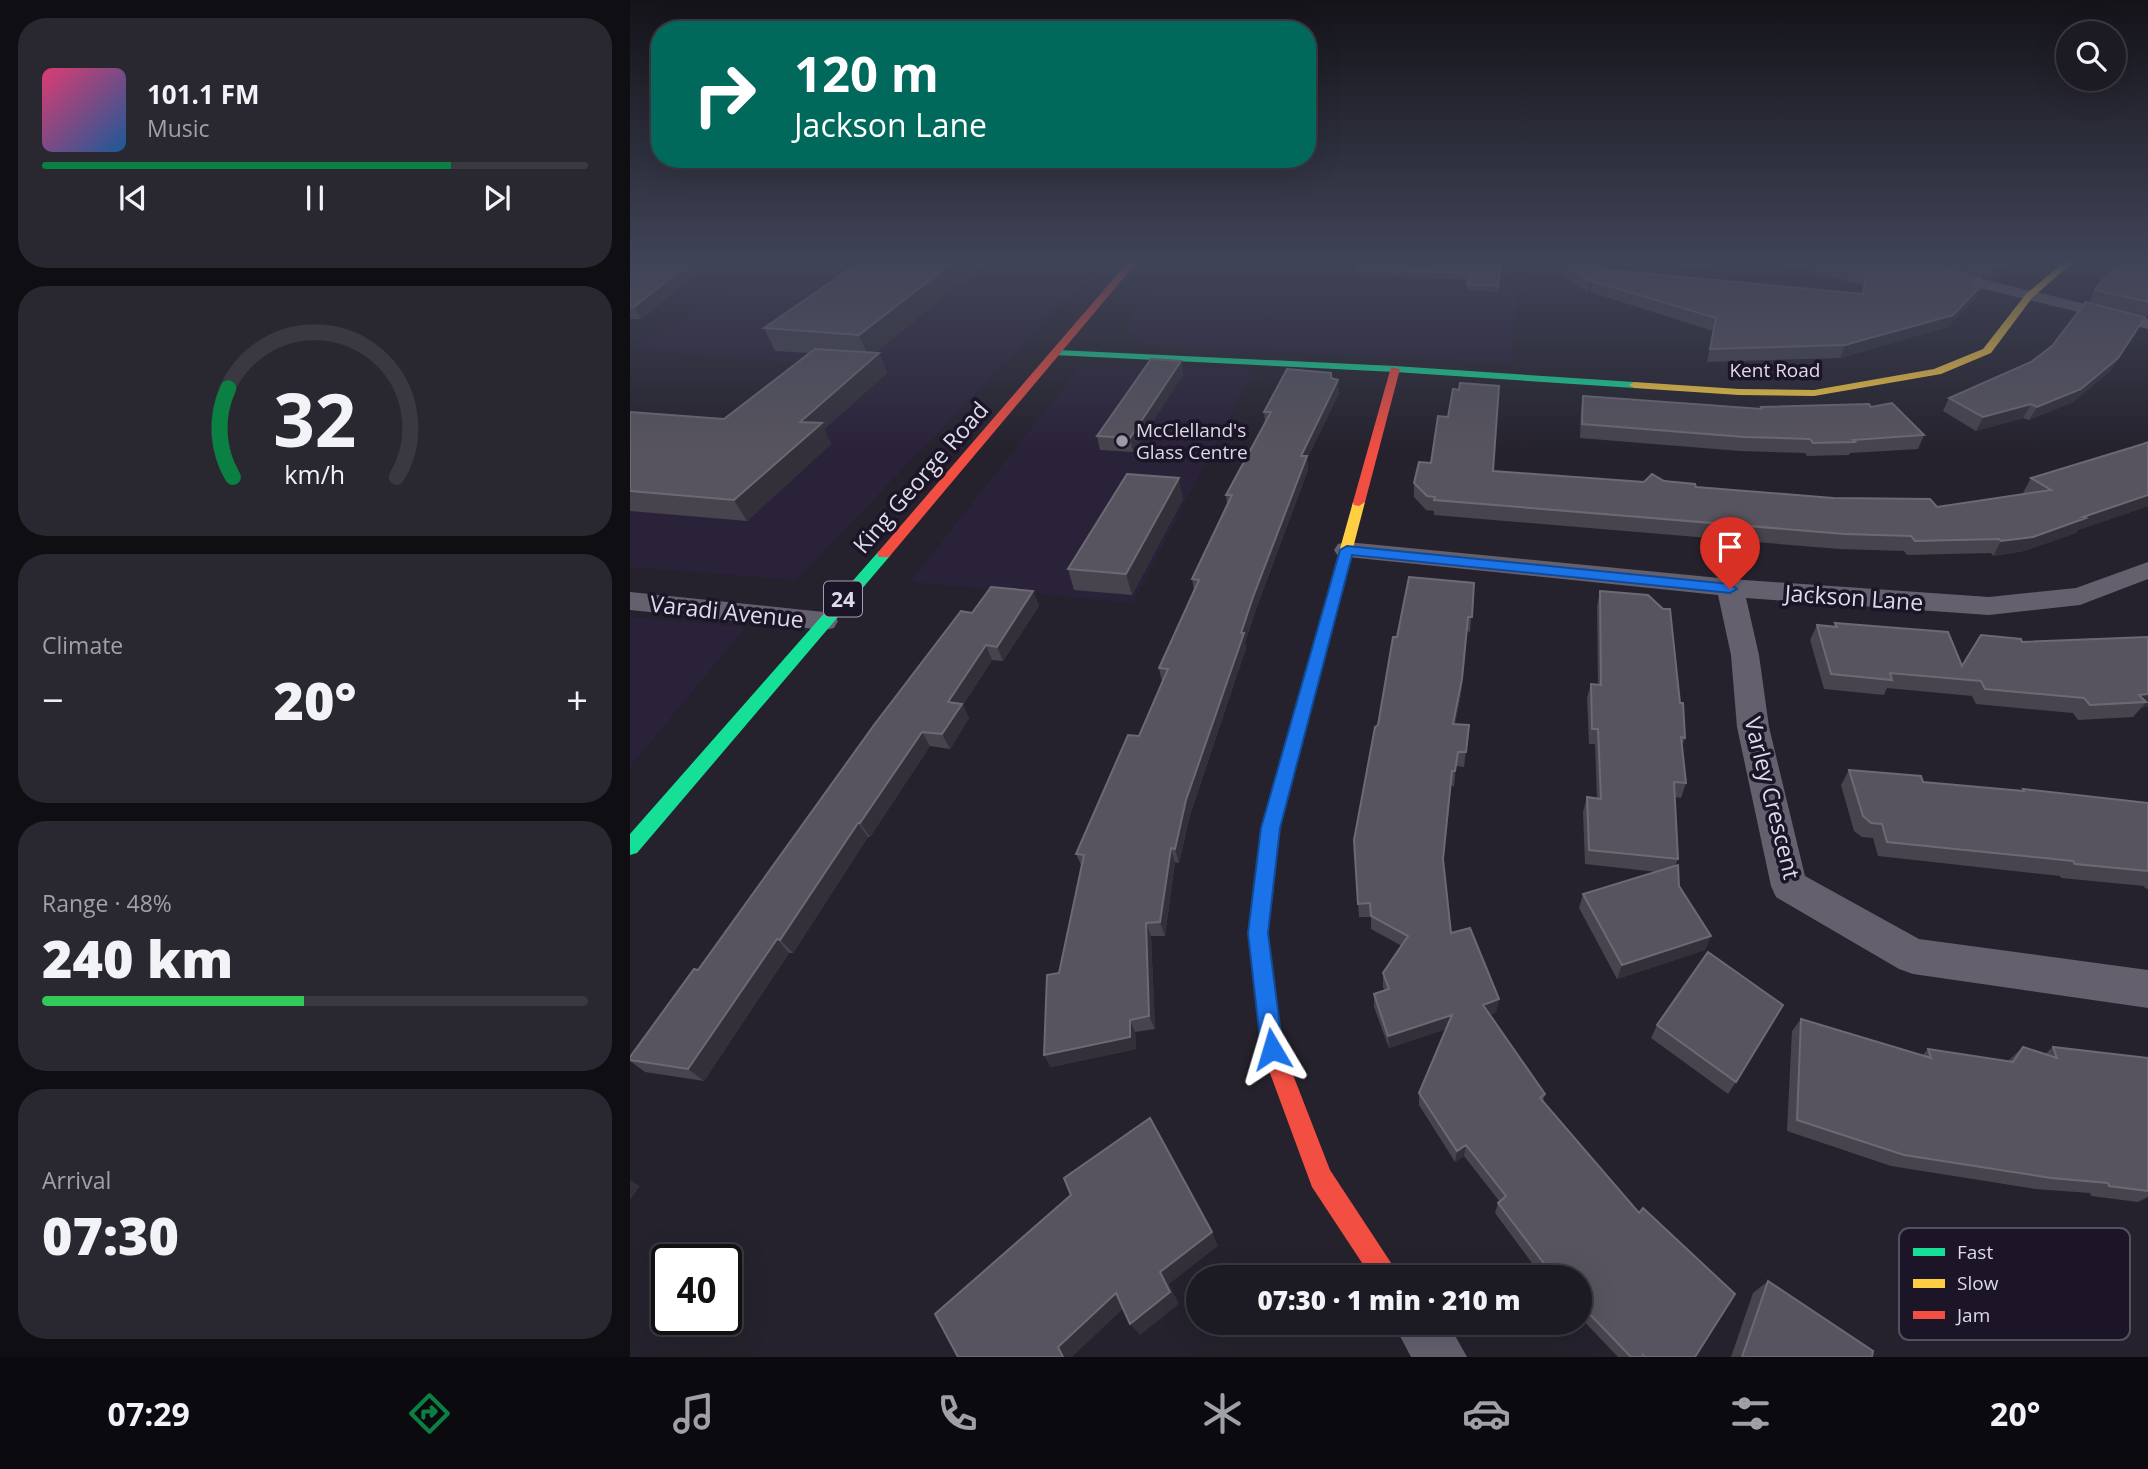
<!DOCTYPE html>
<meta charset="utf-8">
<style>
body{margin:0;font-family:"Open Sans",sans-serif;background:#29272f;color:#f1f3f6;height:100vh;display:flex;flex-direction:column;font-size:26px;white-space:nowrap}
*{box-sizing:border-box;margin:0}
p{font-size:23px;color:#a0a1a5}
.icon{flex:none;width:38px;height:38px;fill:none;stroke:currentColor;stroke-width:2;stroke-linecap:round;stroke-linejoin:round}
.map{position:relative;flex:1;overflow:hidden}
.side{display:flex;flex-direction:column;gap:18px;padding:18px;background:#0f0e13;width:630px}
.side>*{flex:none}
.guide{position:absolute;left:21px;top:21px;width:665px;height:147px;border-radius:28px;box-shadow:0 7px 28px #0002,0 0 0 2px #3a3840;background:#00695c;color:#fff;overflow:hidden}
.tools{position:absolute;left:1426px;top:21px;display:grid;gap:14px}
.tools a{display:grid;place-items:center;width:70px;height:70px;border-radius:50%;background:#1c1a22;box-shadow:0 7px 28px #0002,0 0 0 2px #3a3840;font-size:35px}
.speed{position:absolute;left:21px;top:1244px;display:flex;gap:14px;font-size:35px;font-weight:700;text-align:center}
.speed>*{display:grid;place-content:center;width:91px;height:91px;border-radius:50%;background:#1c1a22;box-shadow:0 7px 28px #0002,0 0 0 2px #3a3840;line-height:1}
.speed .limit{border:4px solid #111;border-radius:10px;background:#fff;color:#111}
.pin{position:absolute;display:grid;place-items:center;width:60px;height:60px;color:#fff;margin:-72px -30px;border-radius:50% 50% 50% 0;rotate:-45deg;box-shadow:0 0 7px #0007}
.pin .icon{rotate:45deg}
.me{position:absolute;width:77px;margin:-38px;rotate:353deg;stroke-linejoin:round;filter:drop-shadow(0 0 5px #0008)}
.turn{display:flex;align-items:center;gap:24px;height:147px;padding:0 28px;font-size:32px}
.turn .icon{width:91px;height:91px;stroke-width:2.5}
.turn b{display:block;font-size:49px;line-height:60px}
.big{font-size:52px;font-weight:800;line-height:1.1}
.side .widget{flex:1;display:flex;flex-direction:column;justify-content:center;gap:10px;min-width:0;padding:0 24px;border-radius:28px;background:#29272f}
.side .dial{align-items:center;gap:0}
.dial svg{height:182px;overflow:visible;fill:none;stroke:#3a3840;stroke-width:7;stroke-linecap:round;text-anchor:middle}
.dial text{fill:#f1f3f6;stroke:none}
.song{display:flex;align-items:center;gap:21px}
.cover{width:84px;height:84px;border-radius:10px;background:linear-gradient(135deg,hsl(340 70% 55%),hsl(210 70% 35%))}
.played{height:7px;border-radius:4px;background:linear-gradient(90deg,#0b8043 75%,#3a3840 75%)}
.keys{display:flex;justify-content:space-around;direction:ltr}
.heat{display:flex;justify-content:space-between;align-items:center;font-size:38px;direction:ltr}
.charge{height:10px;border-radius:5px;background:linear-gradient(90deg,#34c759 48%,#3a3840 0)}
.trip{position:absolute;left:556px;top:1265px;width:406px;height:70px;border-radius:35px;background:#1c1a22;box-shadow:0 7px 28px #0002,0 0 0 2px #3a3840;font-weight:800;line-height:70px;text-align:center}
.menu{display:flex;height:112px;justify-content:space-around;align-items:center;background:#0b0a0e;color:#a0a1a5}
.menu .icon{width:49px;height:49px}
.menu .selected{color:#0b8043}
.menu b{font-size:32px;color:#f1f3f6}
main{display:flex;flex:1;min-height:0}
.map>svg:first-child{display:block}
</style>
<main>
<section class="side">
<div class="widget">
<div class="song"><i class="cover"></i><div><b>101.1 FM</b><p>Music</p></div></div>
<div class="played"></div>
<div class="keys"><svg class="icon" aria-label="previous" viewBox="0 0 24 24"><path d="M18 5L8 12l10 7zM5 5v14"/></svg><svg class="icon" aria-label="pause" viewBox="0 0 24 24"><path d="M8 5v14M16 5v14"/></svg><svg class="icon" aria-label="next" viewBox="0 0 24 24"><path d="M6 5l10 7-10 7zM19 5v14"/></svg></div>
</div>
<div class="widget dial"><svg viewBox="0 0 100 80">
<path d="M14 69A42 42 0 1 1 86 69"/>
<path d="M14 69A42 42 0 0 1 12 30" stroke="#0b8043"/>
<text x="50" y="56" font-size="32" font-weight="700">32</text>
<text x="50" y="72" font-size="11">km/h</text>
</svg></div>
<div class="widget"><p>Climate</p>
<div class="heat"><a>−</a><b class="big">20°</b><a>+</a></div>
</div>
<div class="widget"><p>Range · 48%</p><b class="big">240 km</b><div class="charge"></div></div>
<div class="widget"><p>Arrival</p><b class="big">07:30</b></div>
</section>
<div class="map">
<svg width="1518" height="1357" viewBox="0 0 1518 1357">
<rect width="100%" height="100%" fill="#25222d"/>
<path fill="#2a2239" d="M138 262H472L166 580 0 567V509L184 364 1 349Z
M544 262H890L882 363 516 345 492 327Z
M450 367 625 369 503 603 280 582Z
M0 617 116 627 0 767Z"/>
<g fill="none" stroke-linecap="round" stroke-linejoin="round">
<path fill="#65606e" fill-rule="evenodd" d="M1050 262H1082L1080 265 1051 267Z
M1253 262H1281L1518 319V329L1255 265Z
M717 542 1100 579 1359 597 1446 588 1518 562V579L1450 605 1359 615 1116 598 1129 655 1139 727 1175 876 1289 939 1518 970V1008L1283 974 1269 969 1146 897 1141 886 1107 727 1101 655 1088 595 708 556 704 550 708 544Z
M0 592 194 612 204 614 208 621 204 628 194 630 0 610Z
M763 1323H818L837 1357H781Z"/>
<path fill="#16e098" fill-rule="evenodd" d="M428 350 765 366 1004 382 1009 385 1004 388 765 372 424 355 423 353Z
M254 550 259 551 261 554 259 557 7 853 0 855V834L249 551Z"/>
<path fill="#ffcf43" fill-rule="evenodd" d="M1434 262H1443L1402 298 1361 353 1311 374 1184 396 1109 395 1004 388 999 385 1004 382 1109 389 1184 390 1304 369 1353 349 1396 294Z
M729 498 735 502 650 828 643 894 640 900 633 902 626 900 623 894 632 828 723 502Z"/>
<path fill="#f24e42" fill-rule="evenodd" d="M498 262H507L259 557H249L247 554 249 551Z
M761 367 770 369 735 502 729 506 724 505 723 502Z
M633 886 640 888 643 894 638 933 653 1049 700 1170 771 1278H742L682 1187 631 1049 618 933 626 888Z"/>
</g>
<path fill="#47444e" d="M3 262H84H81L11 319H0V265Z
M230 262H356L245 353H249L257 373 194 429 201 444 117 521 0 511V412L94 419 179 353 145 351 134 328Z
M872 262 868 292 836 290 838 280 729 274V268Z
M932 262H984L977 270 1231 294 1233 285 1158 265 1159 262H1284L1350 287 1345 299 1317 327 1210 358 1077 362 1083 331 960 292 961 289 958 293 930 272Z
M1292 262H1380L1360 278Z
M1518 262V314L1517 316 1459 302 1465 290Z
M1508 329 1480 371 1443 402 1399 420 1393 418 1346 431 1313 411 1319 398Z
M551 361 553 375 503 452 470 450 467 436Z
M701 378 709 393 677 459 678 470 625 612 615 643 616 648 560 815 549 863 545 862 535 936H521L525 1029 505 1032 506 1049 421 1067 414 1055 429 973 452 867 446 854 509 736 532 682 529 668 564 591 562 579 597 504 596 495 635 423 634 412Z
M953 396 1131 409V407H1241L1294 435 1288 449 1220 453 1219 455 1177 456 1175 453 1110 451 950 438 951 409Z
M1518 442V506L1448 530 1446 533 1394 551 1363 556 1361 553 1277 555 1274 551 1209 549 804 515V511L796 510 784 497V483L863 471 1014 482 1034 481 1066 487 1307 507 1396 494 1393 493 1401 478 1513 444Z
M553 499 502 595 444 590 438 569Z
M844 583 840 632 836 631 831 694 825 724 839 725 834 767 826 766 824 786H821L813 861 821 933 869 999 866 1012 860 1015 915 1094 913 1102 1065 1357H988L950 1317V1278H913L865 1213 868 1203 870 1202 834 1156 825 1162 789 1105V1093L816 1029 759 1048 744 1007V994L754 990 753 987V973L772 946 741 929V917H729L724 840 767 637Z
M403 591 409 606 373 661 362 660 333 705 339 718 320 749 300 746 240 837H238L163 953H159L74 1081 15 1072 0 1061V1057L342 613Z
M970 591 1050 703 1055 738 1052 747 1056 783 1051 798 1045 797 1048 859 1045 866 1049 886 1081 936 1075 950 987 979 949 908 953 894 1027 872 955 864 953 812 957 797 967 798 965 744H959L957 698 961 684H968L967 606Z
M1205 623 1332 666 1392 642 1518 637V706L1511 708 1503 717 1448 720 1443 713 1346 704 1342 696 1257 688 1254 695 1194 689 1180 640 1187 625 1204 626Z
M1219 770 1293 782 1392 791 1393 789 1518 803V889L1515 888 1514 886 1431 878 1430 876 1248 856 1243 838 1232 837 1224 831 1211 785Z
M1171 1019 1292 1056 1298 1049 1378 1061 1393 1047 1415 1054 1423 1047 1518 1058V1197L1508 1202 1461 1196 1460 1193 1405 1189 1261 1166 1157 1131 1162 1031Z
M1027 1025 1106 1082 1098 1094 1021 1038Z
M1138 1281 1242 1357H1101L1123 1293Z"/>
<path fill="#33303a" d="M60 262H81L11 319 4 307Z
M323 262H356L239 358 229 335Z
M976 262H984L968 281 969 269Z
M1371 262H1380L1360 278 1366 267Z
M963 277 961 289 958 293 959 281Z
M1350 287 1345 299 1317 327 1210 358 1215 345Z
M1515 317 1480 371 1443 402 1399 420 1407 407Z
M249 353 257 373 194 429 201 444 117 521 104 500 170 422Z
M551 361 553 375 503 452 500 438Z
M708 380 709 393 677 459 678 470 625 612 615 643 616 648 560 815 549 863 545 849 556 800 671 456Z
M1401 404 1393 418 1346 431 1353 417Z
M549 478 553 499 502 595 496 574Z
M1518 495V506L1448 530 1446 533 1394 551 1363 556 1371 541 1453 517Z
M403 591 409 606 373 661 367 647Z
M836 631 831 694 822 738 823 724Z
M356 645 362 660 333 705 339 718 320 749 312 734 318 702Z
M1518 694V706L1511 708 1516 702 1509 695Z
M292 732 300 746 240 837 230 823Z
M228 823 238 837 163 953 150 940Z
M541 848 545 862 535 936 530 922Z
M516 923 521 936 525 1029 519 1016Z
M1081 936 1075 950 987 979 992 965Z
M147 939 159 953 74 1081 58 1069Z
M869 999 866 1012 851 1018 853 1005Z
M822 1015 820 1028 759 1048 758 1036Z
M500 1020 505 1032 506 1049 421 1067 414 1055Z
M836 1145 834 1156 825 1162 827 1151Z
M0 1180 10 1186 0 1200Z
M582 1232 588 1246 539 1284 549 1304 510 1335 500 1324 530 1272Z
M486 1293 497 1305 442 1357H433L428 1347Z"/>
<path fill="#58545f" stroke="#6d6974" stroke-width="2" d="M3 262H60L4 307H0V265Z
M230 262H323L229 335 134 328Z
M731 262H871L868 286 837 284 840 274 729 268Z
M934 262H976L969 269 1233 294 1237 273 1194 262H1284L1351 278 1343 285 1350 287 1323 315 1215 345 1080 349 1086 318 962 281 963 277 959 281Z
M1345 262H1371L1366 267Z
M1496 262H1518V302L1465 290 1477 275Z
M1456 302 1515 317 1488 358 1451 389 1407 407 1401 404 1353 417 1319 398 1401 362 1422 346Z
M185 349 249 353 170 422 192 423 104 500 0 491V412L94 419Z
M521 359 551 361 500 438 467 436Z
M657 369 701 373V378L708 380 671 456H677L623 597 611 633H614L556 800 545 849 541 848 530 922 516 923 519 1016 500 1020V1037L414 1055 417 975 429 973 454 855 446 854 498 735 509 736 538 669 529 668 569 580 562 579 602 495H596L641 412H634Z
M830 383 869 386 863 471 1014 482 1022 474 1034 481 1065 484 1066 487 1203 498 1300 499 1307 507 1421 490 1401 478 1513 444 1518 442V495L1453 517 1456 518 1403 537 1371 541 1369 539 1285 541 1281 536 1215 534 804 500 805 497 797 496 784 483 789 462 801 463 808 416 818 417 823 389 829 390Z
M953 396 1132 409 1131 407 1239 404 1241 407 1262 403 1294 435 1223 440 1225 442 1183 443 1180 439 1114 437 952 424Z
M497 474 549 478 496 574 438 569Z
M779 577 844 583 842 617H838L832 679 823 724 839 725 836 752H828L825 771H822L813 859 821 933 840 928 869 999 853 1005 915 1094 910 1098 1009 1213 1013 1208 1105 1294 1065 1357H1015L1013 1355V1357H1001L950 1304V1278H925L868 1203 876 1196 836 1145 827 1151 789 1093 822 1015 758 1036 744 994 759 989 753 973 778 936 741 916 740 903 728 904 724 840 745 727 748 725 763 637H767Z
M361 587 403 591 367 647 356 645 318 702 332 704 312 734 292 732 230 823H228L150 940 147 939 58 1069 0 1060V1057L64 969 68 970 244 725 331 611 342 613Z
M970 591 1018 595 1033 609H1040L1050 703H1053L1055 738 1051 737 1056 783 1044 782 1048 859 959 850 957 797 971 799 968 729H962L961 684 971 685Z
M1205 623 1318 632 1332 666 1351 635 1391 639 1392 642 1518 637V694L1509 695 1516 702 1460 705 1454 698 1355 689 1351 681 1260 673 1262 680 1201 674 1187 625 1207 627Z
M1219 770 1291 776 1293 782 1394 791 1393 789 1518 803V871L1445 864 1443 861 1257 842 1252 824 1241 823 1233 816Z
M1048 865 1049 886 1081 936 992 965 953 894Z
M1078 952 1153 1005 1106 1082 1027 1025Z
M1171 1019 1301 1058 1298 1049 1383 1062 1393 1047 1427 1058 1423 1047 1518 1058V1191L1479 1186 1478 1183 1421 1178 1274 1155 1167 1120Z
M520 1118 582 1232 530 1272 540 1292 500 1324 486 1293 428 1347 433 1357H328L305 1314 441 1195 434 1178Z
M1138 1281 1243 1351 1242 1357H1112Z"/>
<linearGradient id="sky" x2="0" y2="1"><stop stop-color="#141319"/><stop offset="0.58" stop-color="#404457"/><stop offset="1" stop-color="#404457" stop-opacity="0"/></linearGradient>
<rect width="1518" height="452" fill="url(#sky)"/>
<path fill="#1a73e8" stroke="#114b97" stroke-width="2" d="M717 546 1100 584 1107 589 1100 593 722 555 650 828 638 933 653 1049 650 1057 642 1060 634 1057 631 1049 618 933 631 828 710 550Z"/>
<circle fill="#9d9aa6" stroke="#1b1527" stroke-width="2.5" cx="492" cy="441" r="7"/>
<g text-anchor="middle" dominant-baseline="central" stroke-width="7" stroke-linejoin="round" paint-order="stroke">
<g font-size="19" fill="#dedae7" stroke="#1b1527">
<text x="1145" y="370">Kent Road</text>
</g>
<g font-size="19" fill="#dedae7" stroke="#1b1527" text-anchor="start">
<text x="506" y="430">McClelland's<tspan x="506" dy="22">Glass Centre</tspan></text>
</g>
<rect fill="#1b1527" stroke="#a49fad" stroke-width="2" x="194" y="581.5" width="38" height="35" rx="5"/>
<g font-size="21" font-weight="bold" fill="#dedae7">
<text x="213" y="599">24</text>
</g>
<g font-size="23" fill="#dedae7" stroke="#1b1527">
<text transform="translate(290 477) rotate(-49)">King George Road</text>
<text transform="translate(1224 597) rotate(4)">Jackson Lane</text>
<text transform="translate(97 611) rotate(6)">Varadi Avenue</text>
<text transform="translate(1143 798) rotate(76)">Varley Crescent</text>
</g>
</g>
<rect x="1269" y="1228" width="231" height="112" rx="10" fill="#1b1527" stroke="#565061" stroke-width="2"/>
<rect x="1283" y="1248" width="32" height="8" fill="#16e098"/>
<rect x="1283" y="1279" width="32" height="9" fill="#ffcf43"/>
<rect x="1283" y="1311" width="32" height="8" fill="#f24e42"/>
<g font-size="19" fill="#dedae7">
<text x="1327" y="1259">Fast</text>
<text x="1327" y="1290">Slow</text>
<text x="1327" y="1322">Jam</text>
</g>
</svg>
<div class="tools">
<a><svg class="icon" aria-label="search" viewBox="0 0 24 24"><circle cx="10" cy="10" r="6"/><path d="M15 15l6 6"/></svg></a>
</div>
<div class="speed"><div class="limit">40</div></div>
<div class="pin" style="left:1100px;top:589px;background:#d93025"><svg class="icon" aria-label="arrive" viewBox="0 0 24 24"><path d="M6 21V4h12l-3 4 3 4H6"/></svg></div>
<svg class="me" style="left:642px;top:1049px" viewBox="-20 -20 40 40"><path d="M0-17L14 15 0 8-14 15z" fill="#1a73e8" stroke="#fff" stroke-width="4"/></svg>
<div class="trip">07:30 · 1 min · 210 m</div>
<div class="guide">
<div class="turn"><svg class="icon" aria-label="right" viewBox="0 0 24 24"><path d="M7 20v-9h11M14 6l5 5-5 5"/></svg><div><b>120 m</b>Jackson Lane</div></div>
</div>
</div>
</main>
<nav class="menu">
<b>07:29</b>
<svg class="icon selected" aria-label="directions" viewBox="0 0 24 24"><path d="M12 3l9 9-9 9-9-9zM9 14v-3h6M13 9l2 2-2 2"/></svg>
<svg class="icon" aria-label="music" viewBox="0 0 24 24"><path d="M9 18V5l10-2v13"/><circle cx="6" cy="18" r="3"/><circle cx="16" cy="16" r="3"/></svg>
<svg class="icon" aria-label="phone" viewBox="0 0 24 24"><path d="M5 4h4l2 5-3 2q2 4 5 5l2-3 5 2v4C11 20 4 13 5 4z"/></svg>
<svg class="icon" aria-label="climate" viewBox="0 0 24 24"><path d="M12 3v18M4 7l16 10M4 17L20 7"/></svg>
<svg class="icon" aria-label="car" viewBox="0 0 24 24"><path d="M5 17H2v-5l4-1 3-4h7l3 4 3 1v5h-3M9 17h6M6 11h13"/><circle cx="7" cy="17" r="2"/><circle cx="17" cy="17" r="2"/></svg>
<svg class="icon" aria-label="filters" viewBox="0 0 24 24"><path d="M4 7h16M4 17h16"/><circle cx="9" cy="7" r="2"/><circle cx="15" cy="17" r="2"/></svg>
<b>20°</b>
</nav>
